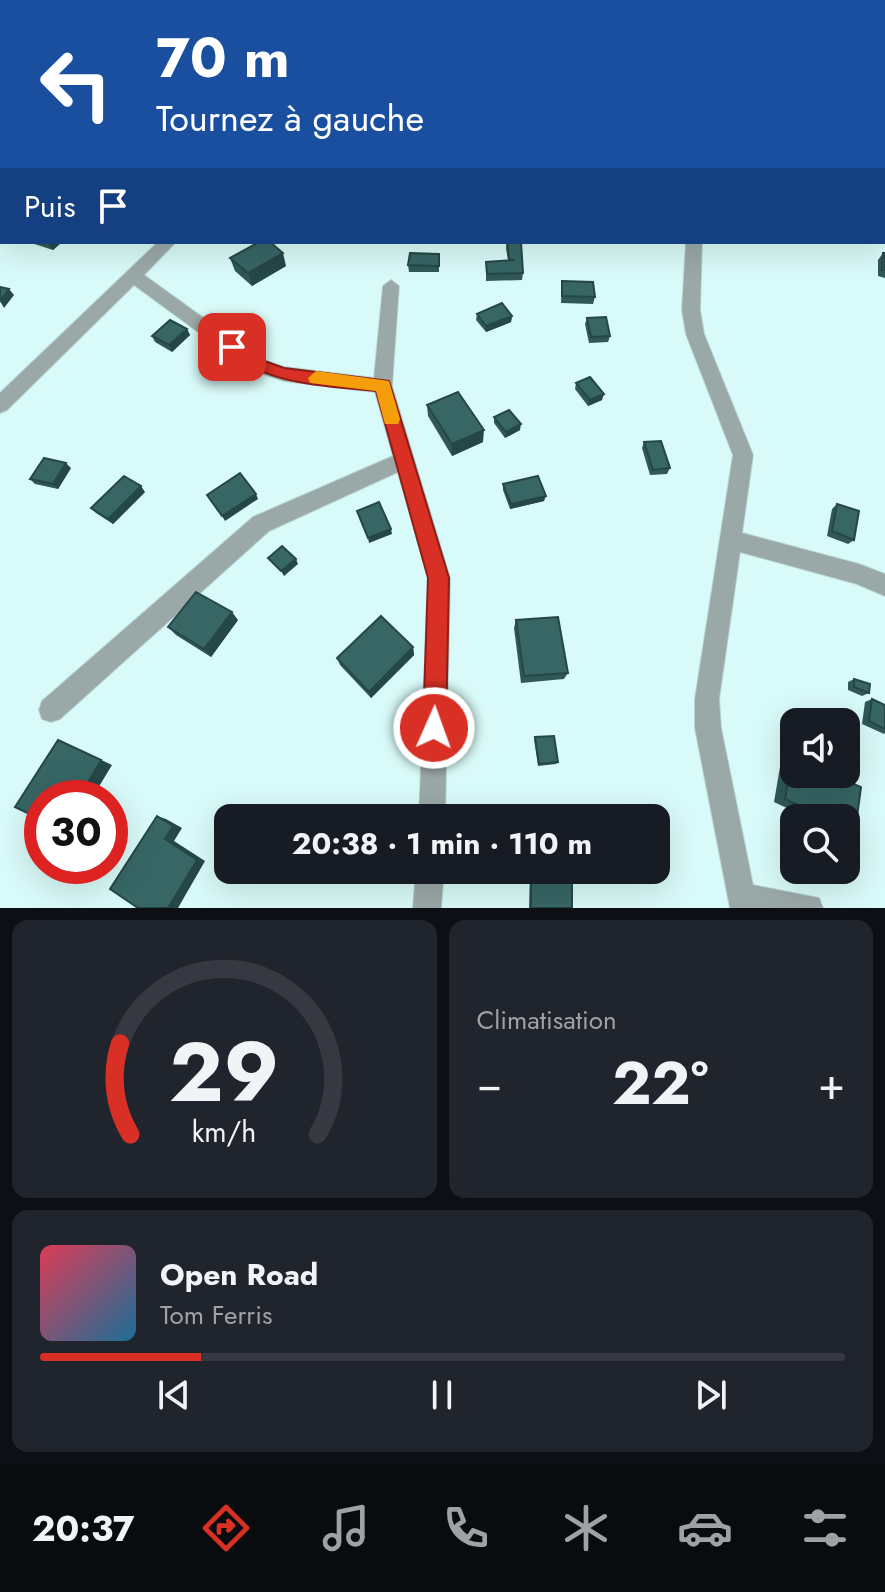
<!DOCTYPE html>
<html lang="fr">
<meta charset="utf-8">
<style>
body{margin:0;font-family:Jost,sans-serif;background:#20242c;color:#f1f3f6;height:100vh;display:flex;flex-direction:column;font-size:30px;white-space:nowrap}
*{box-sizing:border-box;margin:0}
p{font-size:26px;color:#9ea1a6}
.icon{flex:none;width:44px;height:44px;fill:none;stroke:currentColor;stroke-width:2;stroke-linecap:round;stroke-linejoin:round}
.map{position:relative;height:908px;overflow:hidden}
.panel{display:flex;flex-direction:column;gap:12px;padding:12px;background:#0d0f14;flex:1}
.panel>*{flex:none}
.hud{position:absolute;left:0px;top:0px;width:886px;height:244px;box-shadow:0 8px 32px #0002;background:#1a4fa0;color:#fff;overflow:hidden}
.controls{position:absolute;left:780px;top:708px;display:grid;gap:16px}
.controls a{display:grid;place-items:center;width:80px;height:80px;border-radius:16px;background:#171b24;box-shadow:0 8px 32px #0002;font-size:40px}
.speed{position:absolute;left:24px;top:780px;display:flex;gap:16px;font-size:40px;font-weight:700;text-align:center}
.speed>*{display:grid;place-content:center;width:104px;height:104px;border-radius:50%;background:#171b24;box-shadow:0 8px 32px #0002;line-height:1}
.speed .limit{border:12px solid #d22;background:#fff;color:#111}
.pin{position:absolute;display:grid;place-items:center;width:68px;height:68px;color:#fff;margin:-34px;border-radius:16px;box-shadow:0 4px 12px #0006}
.me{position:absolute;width:88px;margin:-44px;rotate:2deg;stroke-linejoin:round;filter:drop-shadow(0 0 6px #0008)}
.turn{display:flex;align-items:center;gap:28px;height:168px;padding:0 24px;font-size:36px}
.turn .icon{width:104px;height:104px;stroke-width:2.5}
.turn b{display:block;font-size:56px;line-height:68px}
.then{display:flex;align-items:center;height:76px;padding:0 24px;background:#0003;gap:16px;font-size:30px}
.big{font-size:60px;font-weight:700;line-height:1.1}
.panel .widget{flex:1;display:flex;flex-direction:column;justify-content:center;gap:12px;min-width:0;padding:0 28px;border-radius:16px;background:#20242c}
.panel .dial{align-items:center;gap:0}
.dial svg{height:208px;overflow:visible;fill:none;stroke:#363941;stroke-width:7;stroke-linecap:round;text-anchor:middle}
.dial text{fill:#f1f3f6;stroke:none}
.song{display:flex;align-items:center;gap:24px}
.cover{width:96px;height:96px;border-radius:12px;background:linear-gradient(135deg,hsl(350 70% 55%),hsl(200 70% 35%))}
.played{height:8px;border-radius:4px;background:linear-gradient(90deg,#d93025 20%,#363941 20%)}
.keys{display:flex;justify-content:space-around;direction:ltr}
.heat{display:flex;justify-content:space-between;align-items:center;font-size:44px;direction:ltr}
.panel .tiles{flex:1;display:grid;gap:12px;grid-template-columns:1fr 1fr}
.widget:last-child{grid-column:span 2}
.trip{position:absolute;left:214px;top:804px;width:456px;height:80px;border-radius:16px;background:#171b24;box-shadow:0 8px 32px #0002;font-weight:700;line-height:80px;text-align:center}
.menu{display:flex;height:128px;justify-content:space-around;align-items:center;background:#090b0e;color:#9ea1a6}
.menu .icon{width:56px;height:56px}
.menu .on{color:#d93025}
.menu b{font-size:36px;color:#f1f3f6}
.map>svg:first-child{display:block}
</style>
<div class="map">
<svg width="885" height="908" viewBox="0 0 885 908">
<rect width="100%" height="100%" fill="#d8faf8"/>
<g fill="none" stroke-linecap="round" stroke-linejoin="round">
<path fill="#bc9c85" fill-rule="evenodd" d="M758 0H766L769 2H761Z
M884 25H885V29H884Z"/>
<g stroke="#b8d7d5" stroke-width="2">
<path id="minor" d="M13 0H27L11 2Z
M135 0H148L133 2Z
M367 0H379L380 2H368Z
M598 0H613L615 2H600Z
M2 97V106L0 107V98Z
M884 101H885V109H884Z
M158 242H176L144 275 262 360 284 367 374 378 383 286 391 280 399 286 392 386 450 578 445 818H419L428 578 398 472 269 531 60 719 51 722 42 719 39 710 42 701 253 517 393 456 375 392 284 381 250 370 134 285 7 410 0 413V393Z
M686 242H702L700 310 704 334 753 455 742 533 859 564 885 574V596L857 584 740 552 719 699 721 728 753 885 819 898 823 908H730L695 728V699L733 455 686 334 682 310Z
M416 870H444L441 908H413Z"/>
</g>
<use href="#minor" fill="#9aa8a7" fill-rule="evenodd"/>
</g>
<path fill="#2f5857" d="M28 242H62L53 250Z
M507 242 523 273 522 280 486 281V262L508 260 506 248Z
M883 253H885V278L878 276V260Z
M439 254V272H409L408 265Z
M230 258 286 266 252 286 235 271Z
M562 281 595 297 593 304 561 303Z
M477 314 512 316 511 322 486 332 476 320Z
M587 318 610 336 608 342 589 343 585 324Z
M187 329 190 335 172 352 155 342 152 336Z
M576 383 602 400 588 406 575 389Z
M427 405 483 442 452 456 428 416Z
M494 417 520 430 505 438 494 423Z
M644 442 670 468 667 474 650 475 642 448Z
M71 468 58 489 35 484 30 479Z
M503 484 544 501 510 509 503 490Z
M145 492 113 524 96 513 91 508Z
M837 504 854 540 848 544 827 536 832 509Z
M238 620 211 657 176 635 168 627Z
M516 620 568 673 564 679 521 683 514 628Z
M413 647 414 655 371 698 340 665 337 658Z
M854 679 869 693 862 696 848 690V682Z
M872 699 885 705V733L884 734 862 724 865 702Z
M535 737 558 762 556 764 538 766 534 739Z
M792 757H794V774H831L861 787 855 832 846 833V818H808L774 802 781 761Z
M531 870 572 908H529L530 871Z"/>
<path fill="#264747" d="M51 242H62L53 250 49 244Z
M283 253 286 266 252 286 248 273Z
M9 289 14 295 4 308 0 301Z
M512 316 511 322 486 332V326Z
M187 329 190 335 172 352 169 345Z
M604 394 602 400 588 406 590 400Z
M521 424 520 430 505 438 506 432Z
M484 430 483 442 452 456V444Z
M66 463 71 468 58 489 53 484Z
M141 486 145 492 113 524 108 519Z
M256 494 258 499 225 521 222 516Z
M546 496 544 501 510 509 511 504Z
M391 529 392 534 369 543 368 538Z
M296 559 298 564 284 576 281 571Z
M232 612 238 620 211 657 204 649Z
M413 647 414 655 371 698 369 692Z
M70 745 112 765 92 798H79Z
M157 816 166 819 182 828 174 841 205 861 178 908H168L165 839Z"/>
<path fill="#376665" stroke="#264747" stroke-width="2" d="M51 0H66L67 1 46 2Z
M287 0H302L304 2H288Z
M409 0H431V2H408Z
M565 0H578L576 2H562Z
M259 242H270L283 253 248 273 230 258Z
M507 242H521L523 273 487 274 486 262 515 260 509 259Z
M410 253 439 254V266L408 265Z
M883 253H885V270H882Z
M562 281 593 282 595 297 562 296Z
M0 287 9 289 0 301Z
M502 303 512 316 486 326 477 314Z
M606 317 610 336 591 337 587 318Z
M170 320 187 329 169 345 152 336Z
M590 377 604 394 590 400 576 383Z
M458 392 484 430 452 444 427 405Z
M509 410 521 424 506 432 494 417Z
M661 441 670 468 653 470 644 442Z
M44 458 66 463 53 484 30 479Z
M240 473 256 494 222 516 207 495Z
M124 476 141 486 108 519 91 508Z
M538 476 546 496 511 504 503 484Z
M379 502 391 529 368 538 357 511Z
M837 504 859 511 854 540 832 531Z
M282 546 296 559 281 571 268 558Z
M196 592 232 612 204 649 168 627Z
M381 616 413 647 369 692 337 658Z
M558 617 568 673 524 676 516 620Z
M854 679 870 684 869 693 854 687Z
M872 699 885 705V729L869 721Z
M554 736 558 762 539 764 535 737Z
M58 740 101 760 79 798H42V820L15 807Z
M792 757H794V774H831L861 787 855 832 846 827V818H826L785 799Z
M629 814 650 815 651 818H630Z
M157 816 173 826 165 839 197 860 168 908H138L110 889Z
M531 870 572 874V908H531Z"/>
<path fill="#d93025" stroke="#8d1f18" stroke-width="2" d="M232 341 262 360 284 368 389 381 449 578 446 728 443 736 434 739 426 736 423 728 428 578 376 391C320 385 273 386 226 351L223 347Z"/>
<path fill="#f59e0b" d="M316 371 389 381 400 419 398 424H385L376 391 310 383 308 378Z"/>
</svg>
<div class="controls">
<a><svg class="icon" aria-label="sound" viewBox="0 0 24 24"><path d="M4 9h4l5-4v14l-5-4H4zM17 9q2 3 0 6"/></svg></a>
<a><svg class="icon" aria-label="search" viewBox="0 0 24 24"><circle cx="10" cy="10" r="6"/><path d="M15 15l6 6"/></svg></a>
</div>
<div class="speed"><div class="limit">30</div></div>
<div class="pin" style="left:232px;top:347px;background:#d93025"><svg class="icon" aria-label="arrive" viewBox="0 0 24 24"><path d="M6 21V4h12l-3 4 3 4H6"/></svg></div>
<svg class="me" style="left:434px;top:728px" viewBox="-20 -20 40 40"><circle r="17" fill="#d93025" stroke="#fff" stroke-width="3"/><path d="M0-11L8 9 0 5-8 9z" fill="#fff"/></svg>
<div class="trip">20:38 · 1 min · 110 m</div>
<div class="hud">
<div class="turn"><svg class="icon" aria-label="left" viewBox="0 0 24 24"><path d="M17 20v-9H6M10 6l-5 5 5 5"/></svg><div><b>70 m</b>Tournez à gauche</div></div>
<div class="then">Puis<svg class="icon" aria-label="arrive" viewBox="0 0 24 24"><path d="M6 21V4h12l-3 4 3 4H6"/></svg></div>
</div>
</div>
<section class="panel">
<div class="tiles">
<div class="widget dial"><svg viewBox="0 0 100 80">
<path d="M14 69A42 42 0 1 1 86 69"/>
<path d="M14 69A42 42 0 0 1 10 34" stroke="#d93025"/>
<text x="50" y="56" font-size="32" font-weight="700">29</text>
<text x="50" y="72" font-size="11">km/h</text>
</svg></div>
<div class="widget"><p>Climatisation</p>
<div class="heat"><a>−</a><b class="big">22°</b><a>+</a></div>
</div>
<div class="widget">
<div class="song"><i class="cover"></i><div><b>Open Road</b><p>Tom Ferris</p></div></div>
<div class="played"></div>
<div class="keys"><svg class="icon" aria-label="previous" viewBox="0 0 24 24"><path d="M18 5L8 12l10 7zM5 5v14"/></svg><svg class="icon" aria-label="pause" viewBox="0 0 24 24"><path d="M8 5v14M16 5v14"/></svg><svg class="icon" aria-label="next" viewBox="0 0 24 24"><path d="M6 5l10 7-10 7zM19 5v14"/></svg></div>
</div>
</div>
</section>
<nav class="menu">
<b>20:37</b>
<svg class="icon on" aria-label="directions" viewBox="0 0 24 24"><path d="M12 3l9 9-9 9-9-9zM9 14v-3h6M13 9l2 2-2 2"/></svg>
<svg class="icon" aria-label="music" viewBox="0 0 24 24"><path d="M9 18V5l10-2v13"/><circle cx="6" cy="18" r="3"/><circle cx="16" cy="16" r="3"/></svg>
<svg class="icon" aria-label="phone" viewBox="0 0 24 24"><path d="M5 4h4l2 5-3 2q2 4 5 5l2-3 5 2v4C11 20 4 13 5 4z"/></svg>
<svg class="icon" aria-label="climate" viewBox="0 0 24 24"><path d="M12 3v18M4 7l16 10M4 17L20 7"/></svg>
<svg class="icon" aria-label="car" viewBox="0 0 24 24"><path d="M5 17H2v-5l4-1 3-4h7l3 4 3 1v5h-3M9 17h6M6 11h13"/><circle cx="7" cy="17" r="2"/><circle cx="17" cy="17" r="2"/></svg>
<svg class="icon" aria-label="filters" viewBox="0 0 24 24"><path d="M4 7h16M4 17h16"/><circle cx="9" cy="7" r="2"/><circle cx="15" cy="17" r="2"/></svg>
</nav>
